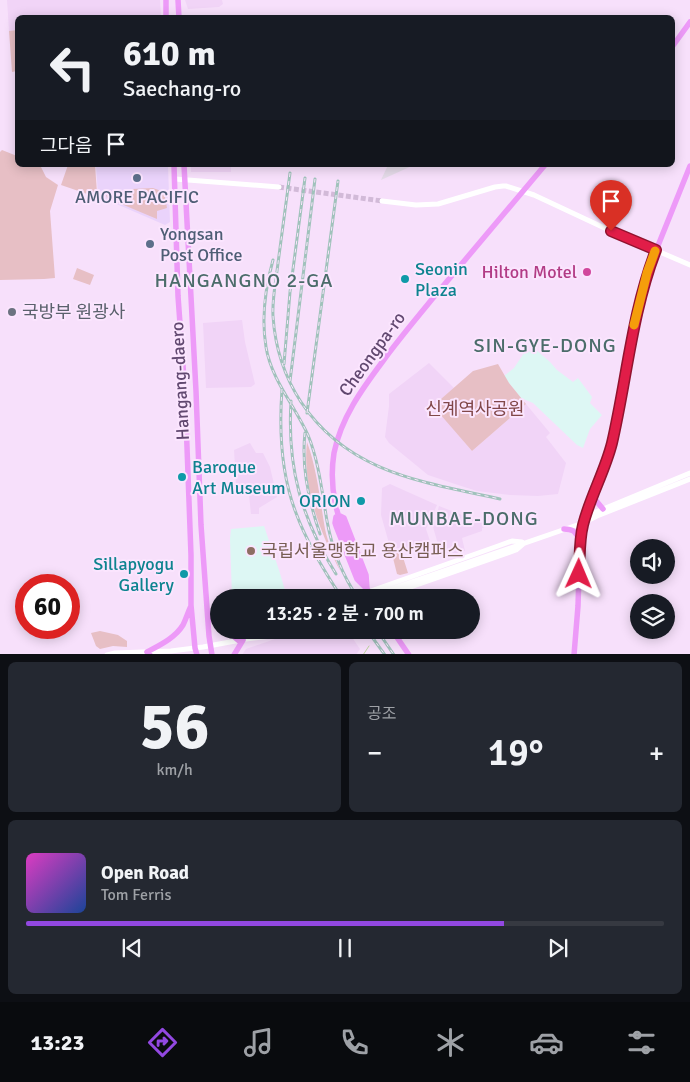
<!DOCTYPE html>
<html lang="ko">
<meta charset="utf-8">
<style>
body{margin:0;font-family:Signika,"Noto Sans KR",sans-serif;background:#242831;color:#f1f3f6;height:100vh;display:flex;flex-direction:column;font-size:19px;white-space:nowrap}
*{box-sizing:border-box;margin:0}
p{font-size:16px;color:#9ea1a6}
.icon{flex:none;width:28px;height:28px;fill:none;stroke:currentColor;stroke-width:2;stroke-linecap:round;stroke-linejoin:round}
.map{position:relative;height:654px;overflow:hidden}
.panel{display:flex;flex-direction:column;gap:8px;padding:8px;background:#0d0f14;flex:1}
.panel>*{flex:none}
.top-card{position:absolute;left:15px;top:15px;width:660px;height:152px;border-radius:8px;box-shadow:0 2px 12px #0003;background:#171b24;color:#f1f3f6;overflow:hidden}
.controls{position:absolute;left:630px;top:539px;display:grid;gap:10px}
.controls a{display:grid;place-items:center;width:45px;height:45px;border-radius:50%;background:#171b24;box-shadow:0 2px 12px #0003;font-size:25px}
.speed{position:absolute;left:15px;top:574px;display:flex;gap:10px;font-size:25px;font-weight:700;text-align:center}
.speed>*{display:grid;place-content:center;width:65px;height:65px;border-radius:50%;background:#171b24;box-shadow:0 2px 12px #0003;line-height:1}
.speed .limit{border:8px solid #d22;background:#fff;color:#111}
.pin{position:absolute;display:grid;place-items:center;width:42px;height:42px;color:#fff;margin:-51px -21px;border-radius:50% 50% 50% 0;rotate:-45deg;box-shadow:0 0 5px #0007}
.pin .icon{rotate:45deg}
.me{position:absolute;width:55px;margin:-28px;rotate:1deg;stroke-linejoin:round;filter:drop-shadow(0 0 4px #0008)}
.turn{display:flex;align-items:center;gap:18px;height:105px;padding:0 25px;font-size:22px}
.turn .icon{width:65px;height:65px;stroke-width:2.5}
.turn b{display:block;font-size:35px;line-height:42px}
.then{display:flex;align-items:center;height:48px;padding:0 25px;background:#0003;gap:10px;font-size:19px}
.big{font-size:38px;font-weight:600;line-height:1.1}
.panel .card{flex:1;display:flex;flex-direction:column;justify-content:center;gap:8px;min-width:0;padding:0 18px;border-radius:8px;background:#242831}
.panel .dial{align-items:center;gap:0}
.dial b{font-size:65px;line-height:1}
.song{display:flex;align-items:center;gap:15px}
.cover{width:60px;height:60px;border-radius:8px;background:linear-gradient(135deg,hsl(310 70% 55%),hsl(220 70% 35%))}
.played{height:5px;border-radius:2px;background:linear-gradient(90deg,#9248e1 75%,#363941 75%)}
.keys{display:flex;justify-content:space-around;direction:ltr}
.heat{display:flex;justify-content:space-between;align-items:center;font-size:28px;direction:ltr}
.panel .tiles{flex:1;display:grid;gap:8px;grid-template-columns:1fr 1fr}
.card:last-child{grid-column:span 2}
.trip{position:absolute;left:210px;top:589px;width:270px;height:50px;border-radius:25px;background:#171b24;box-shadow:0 2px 12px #0003;font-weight:600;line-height:50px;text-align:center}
.tab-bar{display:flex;height:80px;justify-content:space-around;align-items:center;background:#090b0e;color:#9ea1a6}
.tab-bar .icon{width:35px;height:35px}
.tab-bar .on{color:#9248e1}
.tab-bar b{font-size:22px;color:#f1f3f6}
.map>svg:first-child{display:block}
</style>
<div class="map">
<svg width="690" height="655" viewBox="0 0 690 655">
<rect width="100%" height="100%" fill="#f7e0fb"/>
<path fill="#f1d4f7" d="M7 0H160L161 17 18 18 17 30 9 31Z
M185 0H222L223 4 219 7 188 9Z
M191 165H231V172H191Z
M242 320 245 342 255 384 251 387 206 388 203 323Z
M429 363 454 388 434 406 472 451 526 404 550 433 546 437 566 463 558 494 538 496 510 495 477 491 458 485 428 475 389 443 385 437 389 406V394Z
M250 443 256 453H263L270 467 277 497 259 508V514H251L248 486 236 483 234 450Z
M390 484 437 505 426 529 430 541 392 554 381 515 382 488Z
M439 506 485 524 487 526 482 528V531L462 538 465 551 442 558 433 527Z
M301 630H347L360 649 356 655H242L246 649Z"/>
<path fill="#ead3fb" d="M96 165H168L170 222 165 225 98 196Z"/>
<path fill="#e5dbe9" d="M388 165H414L381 180Z"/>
<path fill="#ddf7f4" d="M535 349 550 362 557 370 573 382 578 378 592 397 590 403 602 415 590 429 583 448 577 445 533 403 521 398 509 383 504 376 514 368 526 350 530 352Z
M264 526 279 570 287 597H232L230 539 231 529Z"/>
<path fill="#e7bfc5" d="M17 30V71L12 72 9 31Z
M2 150 17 156 18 165H40L46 177 58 185 50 211 55 278 44 279 0 280V152Z
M68 165H95L97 193 93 196 61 185Z
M153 188 164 192 167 208 157 211V219L107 198 106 195H129L132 189Z
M77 268 94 275 90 285 73 279Z
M498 364 509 383 526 404 472 451 433 406 473 371Z
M307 442C317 469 320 500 325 529 328 544 335 558 341 572 336 564 333 556 329 548 314 515 303 478 307 442Z
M401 551 408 573 400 575 397 574 392 554Z
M100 631 118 635 127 641V647L113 646 100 649 96 646 91 633Z"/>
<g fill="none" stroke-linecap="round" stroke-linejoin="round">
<path stroke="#bdd49c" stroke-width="1" d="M363 655 369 646"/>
<path stroke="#d2bad8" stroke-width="5" stroke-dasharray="5 2.5" stroke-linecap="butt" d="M279 187 382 201"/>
<path stroke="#fff" stroke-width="5" d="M175 179 279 187
M382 201 416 205 438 204 495 187 503 186H506L534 195 611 231 690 265
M589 517 596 512 690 473
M368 592 498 546 512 541 522 542
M365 598 583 523 597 516 690 479
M383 598 388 595 516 550 523 544
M260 635 276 630
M255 636 271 630
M107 655 115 653 171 651 203 647 246 639 272 636 294 630"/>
<path stroke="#ed9af8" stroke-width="5.5" d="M166 0V18
M178 0 179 18
M672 47 690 22
M174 165 178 296 185 393 191 555V605L195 648 197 655
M184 165 196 391 201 525 209 636 212 655
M593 497 603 509
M340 516 344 518 366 575 367 589 357 579 336 526 335 523 336 517Z
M564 529C574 529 575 532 580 540
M372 598C363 583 358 568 352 553 338 519 328 491 334 453 341 418 362 389 383 361 399 339 416 319 433 298 470 254 507 210 545 165
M208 613 219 628
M222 630 226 633 232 635 239 641
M392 630 409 655
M150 655 147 652C160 645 175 638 183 625 186 619 188 612 191 606
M234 655 243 640
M574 655 578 606 580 540 583 523 596 486 605 468 612 444 635 320 647 273 690 166"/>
<g stroke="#a0c2bb" stroke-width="3">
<path id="rail" d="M290 173C286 203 282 233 278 263 276 281 272 299 273 316 275 347 284 376 301 402 348 473 423 482 500 499
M273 260C265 289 261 317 266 347 271 379 295 406 308 435 319 462 322 492 327 521 332 548 342 575 358 598
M284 364 290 292 305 178
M290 381 315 179
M282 389C279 430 281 474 296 513 307 543 324 571 342 598
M291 401C287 467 301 518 336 574
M307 413 338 181
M305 433C301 467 309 502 320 534
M367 630 385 655
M377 630 394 655"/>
</g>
<use href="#rail" stroke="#fbe5fe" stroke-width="1" stroke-dasharray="4" stroke-linecap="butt"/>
</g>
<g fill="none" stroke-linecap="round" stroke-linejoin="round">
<g stroke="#92132f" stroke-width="12">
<path id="route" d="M579 574C580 557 579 541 583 525 590 497 605 471 612 443 627 378 632 312 656 250L611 231"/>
</g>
<use href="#route" stroke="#e11d48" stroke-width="9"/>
<path stroke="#f59e0b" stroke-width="9" d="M634 325 647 273 655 251"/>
</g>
<g fill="#5c6f8a" stroke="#fbe5fe" stroke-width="2">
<circle cx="137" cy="178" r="5"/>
<circle cx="150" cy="244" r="5"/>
</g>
<circle fill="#d1479c" stroke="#fbe5fe" stroke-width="2" cx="587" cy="272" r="5"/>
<g fill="#0f9aa8" stroke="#fbe5fe" stroke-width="2">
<circle cx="405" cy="279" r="5"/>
<circle cx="182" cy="477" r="5"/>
<circle cx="361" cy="501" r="5"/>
<circle cx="184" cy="574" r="5"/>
</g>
<circle fill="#6b7280" stroke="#fbe5fe" stroke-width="2" cx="12" cy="312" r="5"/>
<circle fill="#8d6e63" stroke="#fbe5fe" stroke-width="2" cx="251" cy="551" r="5"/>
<g text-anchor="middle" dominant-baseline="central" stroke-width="4" stroke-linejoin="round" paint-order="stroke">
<g font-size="18" fill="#4e5e75" stroke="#fbe5fe">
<text x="137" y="197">AMORE PACIFIC</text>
<text x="160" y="234" text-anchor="start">Yongsan<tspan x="160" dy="21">Post Office</tspan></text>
</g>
<g font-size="18" fill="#0d838f" stroke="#fbe5fe" text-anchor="start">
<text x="415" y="269">Seonin<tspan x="415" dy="21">Plaza</tspan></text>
<text x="192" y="467">Baroque<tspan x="192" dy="21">Art Museum</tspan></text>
<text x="351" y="501" text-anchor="end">ORION</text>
<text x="174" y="564" text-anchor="end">Sillapyogu<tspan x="174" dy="21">Gallery</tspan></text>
</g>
<g font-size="18" fill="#b23c85" stroke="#fbe5fe" text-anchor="end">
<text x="577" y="272">Hilton Motel</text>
</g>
<g font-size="18" fill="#5b616d" stroke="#fbe5fe" text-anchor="start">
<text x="22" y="312">국방부 원광사</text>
</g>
<g font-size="18" fill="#614870" stroke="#fbe5fe">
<text transform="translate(372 354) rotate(-54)">Cheongpa-ro</text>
<text transform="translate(180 381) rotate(-93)">Hangang-daero</text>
</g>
<g font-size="18" fill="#814749" stroke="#fbe5fe">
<text x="475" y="409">신계역사공원</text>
</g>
<g font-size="18" fill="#785e54" stroke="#fbe5fe" text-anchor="start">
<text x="261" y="551">국립서울맹학교 용산캠퍼스</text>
</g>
<g font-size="20" letter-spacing="1" fill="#4b6c6a" stroke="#fbe5fe">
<text x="244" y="280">HANGANGNO 2-GA</text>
<text x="545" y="345">SIN-GYE-DONG</text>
<text x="464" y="518">MUNBAE-DONG</text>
</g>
</g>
</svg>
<div class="controls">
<a><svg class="icon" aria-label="sound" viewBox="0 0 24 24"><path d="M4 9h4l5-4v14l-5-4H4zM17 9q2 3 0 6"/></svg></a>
<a><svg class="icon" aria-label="layers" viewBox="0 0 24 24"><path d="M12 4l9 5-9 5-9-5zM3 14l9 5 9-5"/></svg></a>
</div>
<div class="speed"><div class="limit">60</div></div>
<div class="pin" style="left:611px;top:231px;background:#d93025"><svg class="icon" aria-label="arrive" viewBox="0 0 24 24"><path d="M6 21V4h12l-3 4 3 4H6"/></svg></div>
<svg class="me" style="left:579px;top:574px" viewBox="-20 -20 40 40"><path d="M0-17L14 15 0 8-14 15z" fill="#e11d48" stroke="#fff" stroke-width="4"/></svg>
<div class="trip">13:25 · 2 분 · 700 m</div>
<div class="top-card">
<div class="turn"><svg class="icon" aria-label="left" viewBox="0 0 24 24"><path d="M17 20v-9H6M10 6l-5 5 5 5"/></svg><div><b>610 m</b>Saechang-ro</div></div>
<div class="then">그다음<svg class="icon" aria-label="arrive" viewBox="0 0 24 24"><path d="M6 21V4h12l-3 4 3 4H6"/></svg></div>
</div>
</div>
<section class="panel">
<div class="tiles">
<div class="card dial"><b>56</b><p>km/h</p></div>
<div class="card"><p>공조</p>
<div class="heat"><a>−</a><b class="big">19°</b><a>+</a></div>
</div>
<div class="card">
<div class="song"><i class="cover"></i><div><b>Open Road</b><p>Tom Ferris</p></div></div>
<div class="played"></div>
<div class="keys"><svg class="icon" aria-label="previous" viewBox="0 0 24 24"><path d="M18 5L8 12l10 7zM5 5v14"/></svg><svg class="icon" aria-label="pause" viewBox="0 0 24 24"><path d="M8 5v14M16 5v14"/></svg><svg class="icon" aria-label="next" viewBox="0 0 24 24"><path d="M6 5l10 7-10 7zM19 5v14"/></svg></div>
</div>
</div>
</section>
<nav class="tab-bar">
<b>13:23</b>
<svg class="icon on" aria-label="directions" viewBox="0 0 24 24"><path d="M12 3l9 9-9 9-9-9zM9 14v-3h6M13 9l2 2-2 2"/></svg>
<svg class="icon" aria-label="music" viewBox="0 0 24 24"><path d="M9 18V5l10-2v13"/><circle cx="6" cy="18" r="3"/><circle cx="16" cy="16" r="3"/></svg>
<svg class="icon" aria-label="phone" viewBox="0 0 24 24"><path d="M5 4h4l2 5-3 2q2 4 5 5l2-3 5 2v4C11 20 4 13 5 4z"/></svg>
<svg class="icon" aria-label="climate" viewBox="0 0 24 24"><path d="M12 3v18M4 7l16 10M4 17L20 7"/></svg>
<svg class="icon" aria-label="car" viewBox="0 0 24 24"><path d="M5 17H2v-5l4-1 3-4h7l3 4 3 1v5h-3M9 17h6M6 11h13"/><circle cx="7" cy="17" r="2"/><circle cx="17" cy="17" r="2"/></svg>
<svg class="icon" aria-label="filters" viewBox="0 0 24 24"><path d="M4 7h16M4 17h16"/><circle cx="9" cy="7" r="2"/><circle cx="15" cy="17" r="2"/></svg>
</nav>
